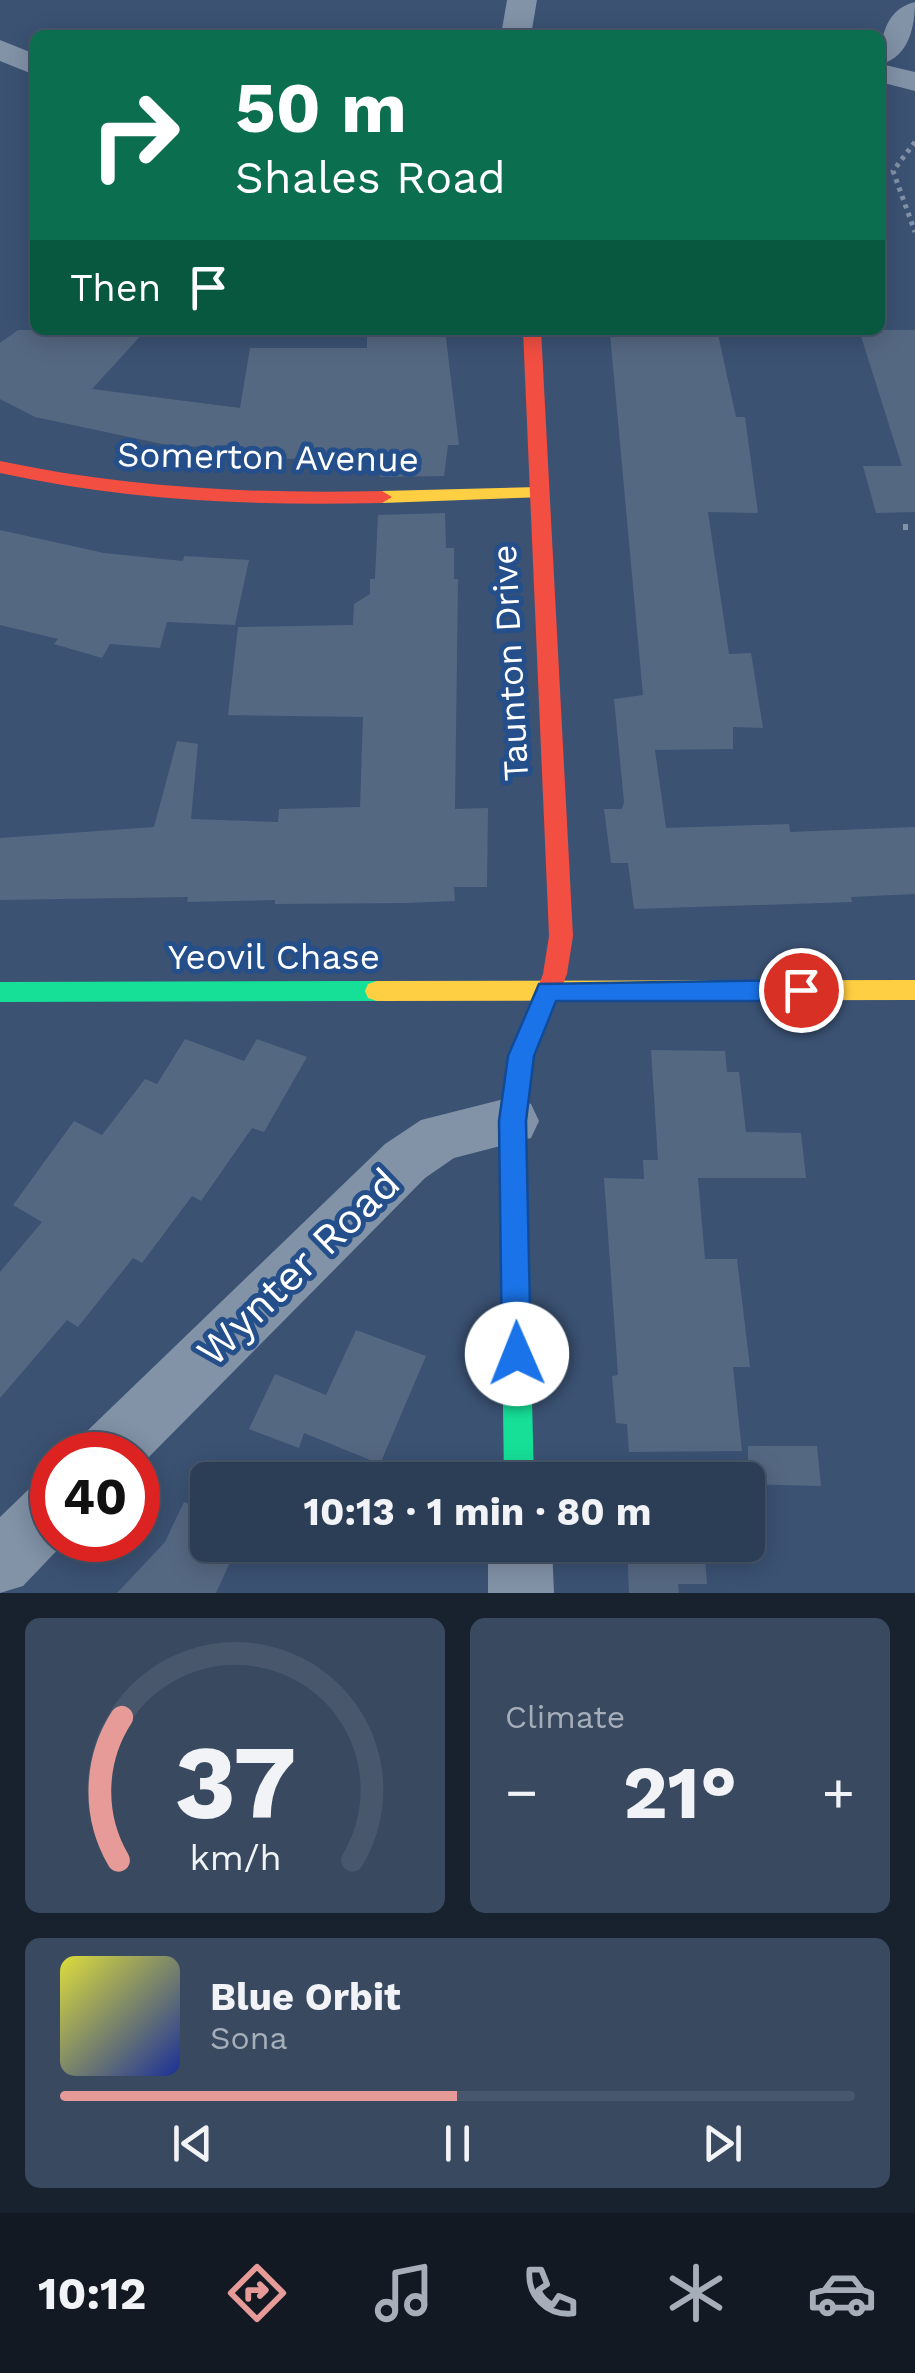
<!DOCTYPE html>
<meta charset="utf-8">
<style>
body{margin:0;font-family:"Work Sans",sans-serif;background:#384960;color:#f1f3f6;height:100vh;display:flex;flex-direction:column;font-size:38px;white-space:nowrap}
*{box-sizing:border-box;margin:0}
p{font-size:32px;color:#a6aeb9}
.icon{flex:none;width:55px;height:55px;fill:none;stroke:currentColor;stroke-width:2;stroke-linecap:round;stroke-linejoin:round}
.map{position:relative;height:1593px;overflow:hidden}
.drawer{display:flex;flex-direction:column;gap:25px;padding:25px;background:#18222f;flex:1}
.drawer>*{flex:none}
.hud{position:absolute;left:30px;top:30px;width:855px;height:305px;border-radius:15px;box-shadow:0 5px 25px #0003,0 0 0 2px #48576c;background:#0b6e4f;color:#fff;overflow:hidden}
.speed{position:absolute;left:30px;top:1432px;display:flex;gap:20px;font-size:50px;font-weight:700;text-align:center}
.speed>*{display:grid;place-content:center;width:130px;height:130px;border-radius:50%;background:#2c3e56;box-shadow:0 5px 25px #0003,0 0 0 2px #48576c;line-height:1}
.speed .limit{border:15px solid #d22;background:#fff;color:#111}
.pin{position:absolute;display:grid;place-items:center;width:85px;height:85px;color:#fff;margin:-42px;border:5px solid #fff;border-radius:50%;box-shadow:0 2px 10px #0007}
.me{position:absolute;width:110px;margin:-55px;rotate:359deg;stroke-linejoin:round;filter:drop-shadow(0 0 8px #0008)}
.turn{display:flex;align-items:center;gap:35px;height:210px;padding:0 40px;font-size:45px}
.turn .icon{width:130px;height:130px;stroke-width:2.5}
.turn b{display:block;font-size:70px;line-height:85px}
.then{display:flex;align-items:center;height:95px;padding:0 40px;background:#0003;gap:20px;font-size:38px}
.big{font-size:75px;font-weight:700;line-height:1.1}
.drawer .tile{flex:1;display:flex;flex-direction:column;justify-content:center;gap:15px;min-width:0;padding:0 35px;border-radius:15px;background:#384960}
.drawer .dial{align-items:center;gap:0}
.dial svg{height:260px;overflow:visible;fill:none;stroke:#48576c;stroke-width:7;stroke-linecap:round;text-anchor:middle}
.dial text{fill:#f1f3f6;stroke:none}
.song{display:flex;align-items:center;gap:30px}
.cover{width:120px;height:120px;border-radius:15px;background:linear-gradient(135deg,hsl(60 70% 55%),hsl(230 70% 35%))}
.played{height:10px;border-radius:5px;background:linear-gradient(90deg,#e69b98 50%,#48576c 50%)}
.keys{display:flex;justify-content:space-around;direction:ltr}
.heat{display:flex;justify-content:space-between;align-items:center;font-size:55px;direction:ltr}
.drawer .tiles{flex:1;display:grid;gap:25px;grid-template-columns:1fr 1fr}
.tile:last-child{grid-column:span 2}
.trip{position:absolute;left:190px;top:1462px;width:575px;height:100px;border-radius:15px;background:#2c3e56;box-shadow:0 5px 25px #0003,0 0 0 2px #48576c;font-weight:700;line-height:100px;text-align:center}
.tab-bar{display:flex;height:160px;justify-content:space-around;align-items:center;background:#121922;color:#a6aeb9}
.tab-bar .icon{width:70px;height:70px}
.tab-bar .current{color:#e69b98}
.tab-bar b{font-size:45px;color:#f1f3f6}
.map>svg:first-child{display:block}
</style>
<div class="map">
<svg width="915" height="1593" viewBox="0 0 915 1593">
<rect width="100%" height="100%" fill="#3b5273"/>
<path fill="#556882" d="M18 330H146L92 389 240 408 250 348H367V330H445L459 445H448L444 476 380 477 381 461 257 458 258 450 167 445 35 417 0 399V343Z
M859 330H915V512L876 513 863 466H902Z
M610 334H718L736 417H745L758 513 708 512 729 654 751 653 763 728 733 727V749L655 750 666 828 789 824 790 832 915 827V894L851 897 852 902 634 909 628 863H611L604 809H622L624 802 614 699 643 695Z
M445 513 446 548H454V579H458L455 809 488 808 487 887H454L455 901 405 903 275 904V900L187 902 188 897 0 900V838L154 827 177 741 198 744 191 819 278 822 279 809 360 807 363 717 228 715 238 627 353 625 354 604 370 594V579H375L378 515Z
M0 530 104 553 183 561 184 556 249 560 235 625 167 622 160 648 110 644 102 658 54 644 58 639 0 625Z
M185 1039 244 1061 257 1039 307 1057 264 1132 252 1128 201 1201 192 1196 142 1263 133 1258 78 1327 67 1320 0 1398V1272L42 1222 13 1205 74 1121 102 1135 145 1079 157 1084Z
M651 1050 725 1051 727 1072H739L746 1132 801 1133 806 1178H698L705 1259H737L750 1367H733L742 1451 629 1452 627 1424 616 1423 612 1376 618 1375 604 1178 644 1179 643 1160H658Z
M356 1330 426 1356 380 1464 304 1433 299 1448 249 1429 275 1374 326 1395Z
M748 1446H817L821 1486 748 1484Z
M184 1502 208 1511V1545H238L216 1593H117L165 1542Z
M627 1545H704L707 1584H678L679 1593H629Z"/>
<g fill="none" stroke-linecap="round" stroke-linejoin="round">
<path stroke="#8292a7" stroke-width="5" stroke-dasharray="4 5" stroke-linecap="butt" d="M915 142 893 171 915 232"/>
<path stroke="#8292a7" stroke-width="6" stroke-dasharray="5 8" stroke-linecap="butt" d="M903 527H915"/>
<path fill="#8292a7" fill-rule="evenodd" d="M507 0H537L531 35H501Z
M915 2C915 26 909 57 881 64L915 72V91L880 82C880 52 878 11 915 2Z
M0 40 35 54V75L0 61Z
M512 1097 531 1104 539 1121 531 1138 454 1158 425 1178 138 1468V1455H76L85 1433 385 1144 421 1120Z
M52 1478V1540H67L23 1586 0 1593V1517L30 1488Z
M488 1545H552L554 1593H488Z"/>
<path fill="#16e098" fill-rule="evenodd" d="M377 981 386 984 389 991 386 998 377 1001 0 1002V982Z
M546 987 555 990 558 997 534 1056 525 1121 534 1480H504L499 1121 508 1056 537 990Z"/>
<path fill="#ffcf43" fill-rule="evenodd" d="M538 487 545 489 548 493 545 497 382 503 372 497 382 491Z
M915 980V1000L377 1001 368 998 365 991 368 984 377 981Z"/>
<path fill="#f24e42" fill-rule="evenodd" d="M523 330H541L573 936 567 974 555 1004 546 1007 537 1004 534 997 543 974 549 936Z
M0 461C127 488 253 494 382 491L392 497 382 503C253 506 127 501 0 473Z"/>
</g>
<path fill="#1a73e8" stroke="#114b97" stroke-width="2.5" d="M801 980 813 990 801 1001H556L534 1056 526 1121 531 1354 527 1364 517 1368 507 1364 502 1354 499 1121 508 1056 539 984Z"/>
<g text-anchor="middle" dominant-baseline="central" stroke-width="10" stroke-linejoin="round" paint-order="stroke">
<g font-size="35" fill="#fff" stroke="#244f8a">
<text transform="translate(268 457) rotate(1)">Somerton Avenue</text>
<text transform="translate(510 663) rotate(-93)">Taunton Drive</text>
<text x="274" y="957">Yeovil Chase</text>
</g>
<g font-size="42" fill="#fff" stroke="#244f8a">
<text transform="translate(298 1267) rotate(-44)">Wynter Road</text>
</g>
</g>
</svg>
<div class="speed"><div class="limit">40</div></div>
<div class="pin" style="left:801px;top:990px;background:#d93025"><svg class="icon" aria-label="arrive" viewBox="0 0 24 24"><path d="M6 21V4h12l-3 4 3 4H6"/></svg></div>
<svg class="me" style="left:517px;top:1354px" viewBox="-20 -20 40 40"><circle r="19" fill="#fff"/><path d="M0-13L10 11 0 6-10 11z" fill="#1a73e8"/></svg>
<div class="trip">10:13 · 1 min · 80 m</div>
<div class="hud">
<div class="turn"><svg class="icon" aria-label="right" viewBox="0 0 24 24"><path d="M7 20v-9h11M14 6l5 5-5 5"/></svg><div><b>50 m</b>Shales Road</div></div>
<div class="then">Then<svg class="icon" aria-label="arrive" viewBox="0 0 24 24"><path d="M6 21V4h12l-3 4 3 4H6"/></svg></div>
</div>
</div>
<section class="drawer">
<div class="tiles">
<div class="tile dial"><svg viewBox="0 0 100 80">
<path d="M14 69A42 42 0 1 1 86 69"/>
<path d="M14 69A42 42 0 0 1 15 25" stroke="#e69b98"/>
<text x="50" y="56" font-size="32" font-weight="700">37</text>
<text x="50" y="72" font-size="11">km/h</text>
</svg></div>
<div class="tile"><p>Climate</p>
<div class="heat"><a>−</a><b class="big">21°</b><a>+</a></div>
</div>
<div class="tile">
<div class="song"><i class="cover"></i><div><b>Blue Orbit</b><p>Sona</p></div></div>
<div class="played"></div>
<div class="keys"><svg class="icon" aria-label="previous" viewBox="0 0 24 24"><path d="M18 5L8 12l10 7zM5 5v14"/></svg><svg class="icon" aria-label="pause" viewBox="0 0 24 24"><path d="M8 5v14M16 5v14"/></svg><svg class="icon" aria-label="next" viewBox="0 0 24 24"><path d="M6 5l10 7-10 7zM19 5v14"/></svg></div>
</div>
</div>
</section>
<nav class="tab-bar">
<b>10:12</b>
<svg class="icon current" aria-label="directions" viewBox="0 0 24 24"><path d="M12 3l9 9-9 9-9-9zM9 14v-3h6M13 9l2 2-2 2"/></svg>
<svg class="icon" aria-label="music" viewBox="0 0 24 24"><path d="M9 18V5l10-2v13"/><circle cx="6" cy="18" r="3"/><circle cx="16" cy="16" r="3"/></svg>
<svg class="icon" aria-label="phone" viewBox="0 0 24 24"><path d="M5 4h4l2 5-3 2q2 4 5 5l2-3 5 2v4C11 20 4 13 5 4z"/></svg>
<svg class="icon" aria-label="climate" viewBox="0 0 24 24"><path d="M12 3v18M4 7l16 10M4 17L20 7"/></svg>
<svg class="icon" aria-label="car" viewBox="0 0 24 24"><path d="M5 17H2v-5l4-1 3-4h7l3 4 3 1v5h-3M9 17h6M6 11h13"/><circle cx="7" cy="17" r="2"/><circle cx="17" cy="17" r="2"/></svg>
</nav>
